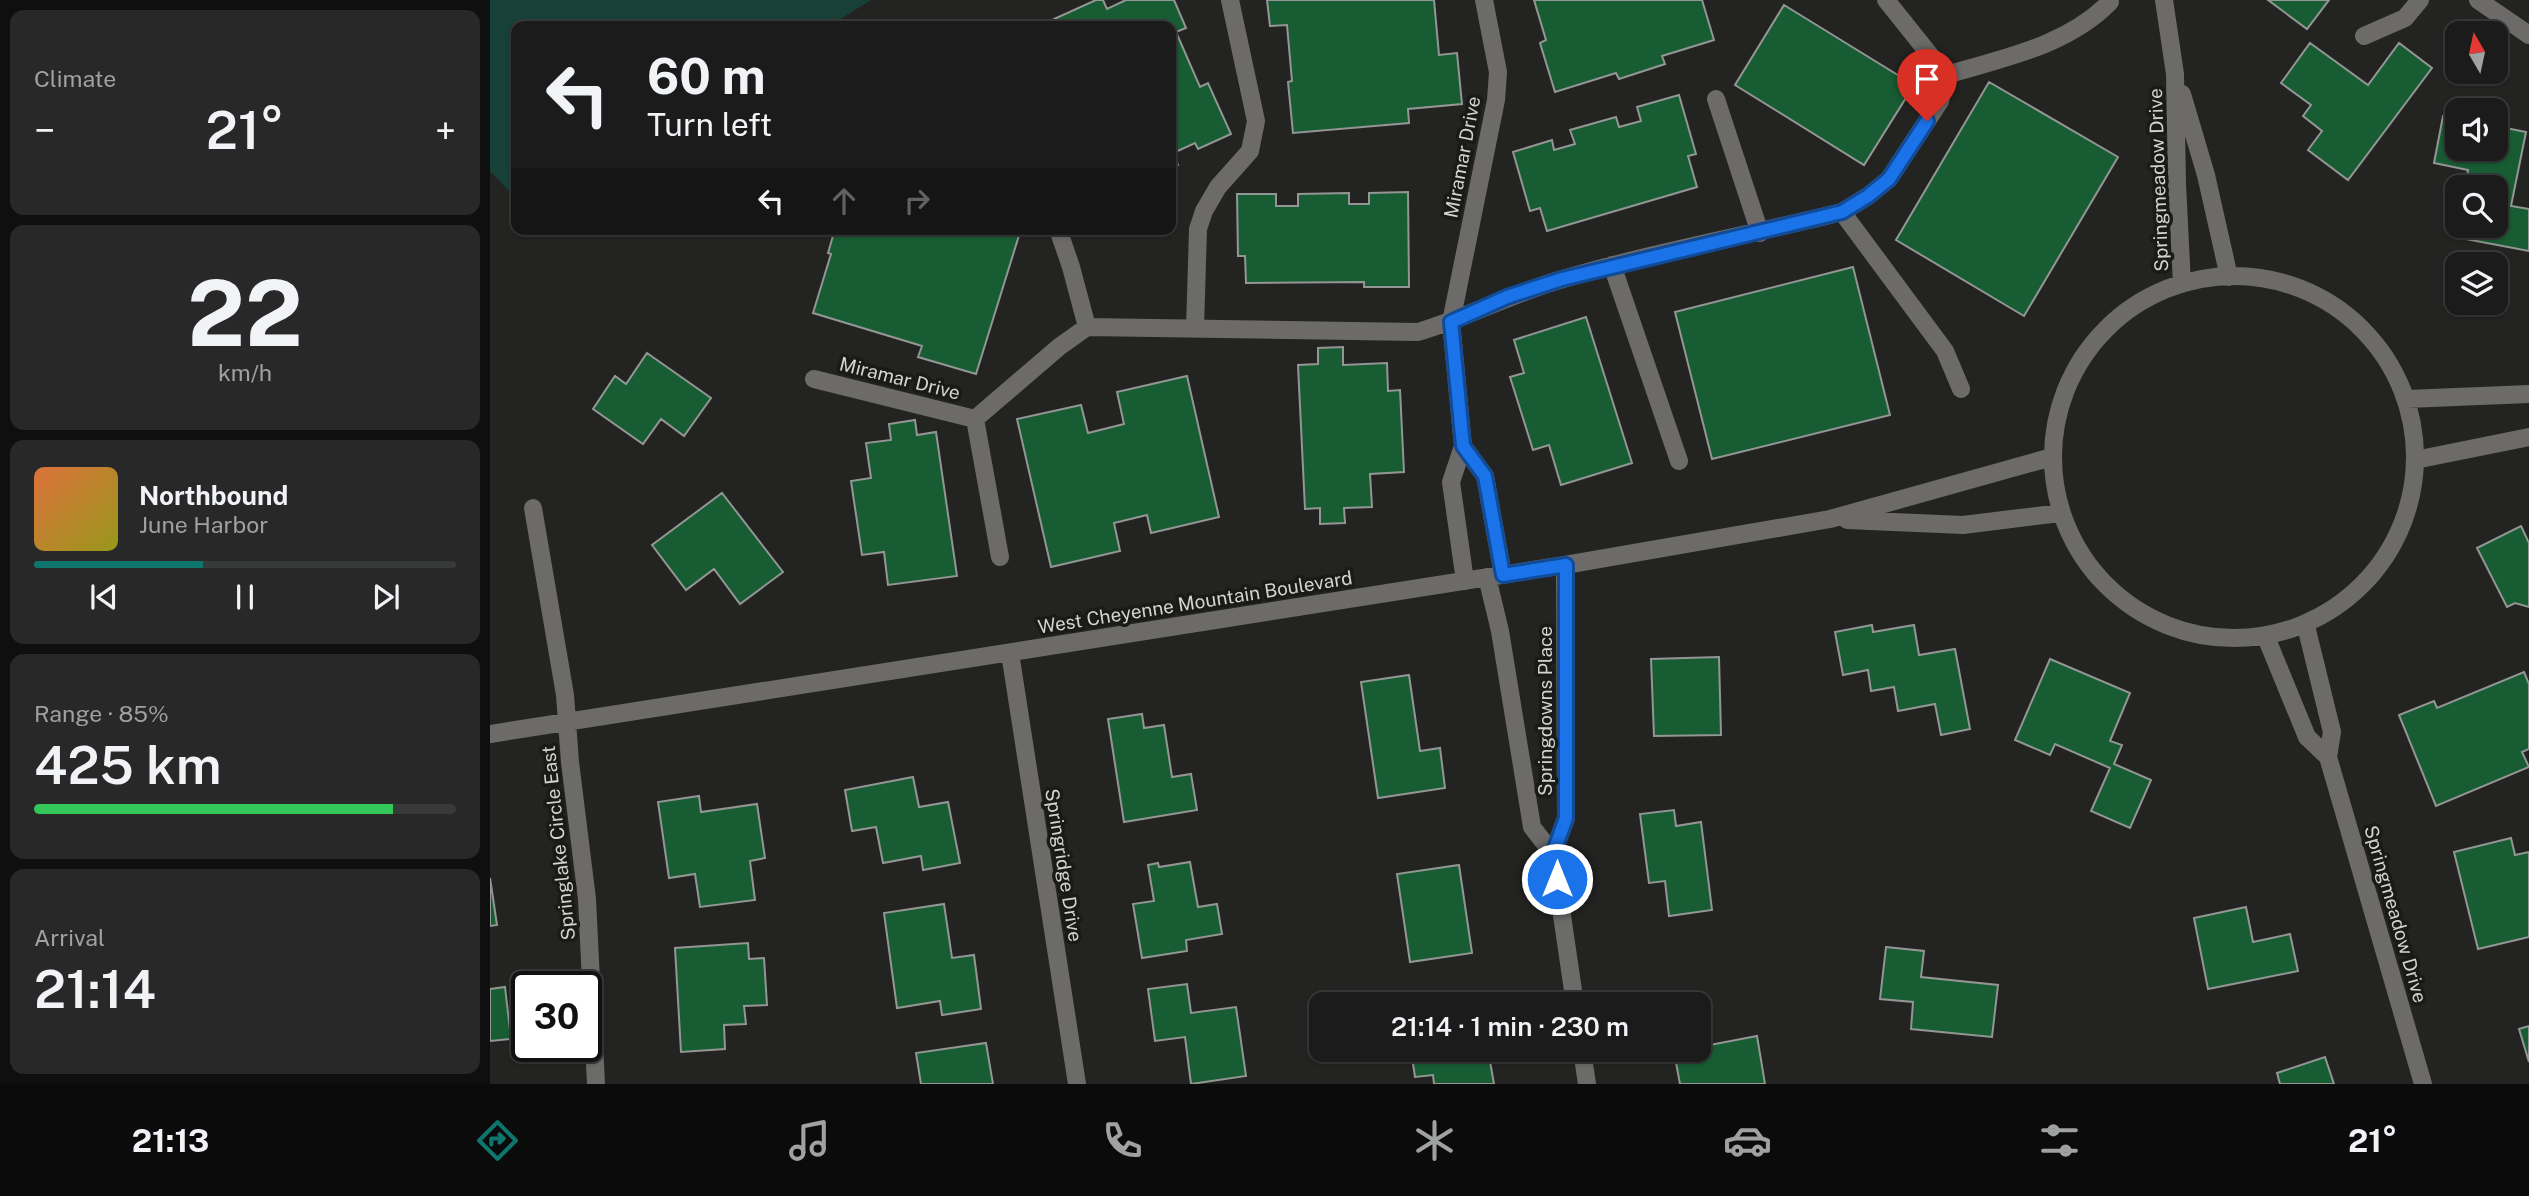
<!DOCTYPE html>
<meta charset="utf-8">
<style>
body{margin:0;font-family:"Public Sans",sans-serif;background:#272827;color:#f1f3f6;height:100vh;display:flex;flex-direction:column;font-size:26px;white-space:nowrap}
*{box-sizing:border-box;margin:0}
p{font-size:23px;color:#9fa1a2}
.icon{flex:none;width:38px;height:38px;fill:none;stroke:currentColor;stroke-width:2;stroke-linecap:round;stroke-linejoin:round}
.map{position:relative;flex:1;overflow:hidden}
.drawer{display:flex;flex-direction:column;gap:10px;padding:10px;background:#0e0f0e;width:490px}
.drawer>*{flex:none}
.banner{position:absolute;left:21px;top:21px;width:665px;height:214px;border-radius:14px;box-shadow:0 2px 5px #0004,0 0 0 2px #383939;background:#1a1b1a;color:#f1f3f6;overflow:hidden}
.needle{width:46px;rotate:351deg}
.fabs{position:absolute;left:1955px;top:21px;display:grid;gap:14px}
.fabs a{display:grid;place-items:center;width:63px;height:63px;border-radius:14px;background:#1a1b1a;box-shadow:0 2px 5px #0004,0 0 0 2px #383939;font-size:35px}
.speed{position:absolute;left:21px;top:971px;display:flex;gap:14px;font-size:35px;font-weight:700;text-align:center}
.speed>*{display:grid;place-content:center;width:91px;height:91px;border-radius:50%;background:#1a1b1a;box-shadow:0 2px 5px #0004,0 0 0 2px #383939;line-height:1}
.speed .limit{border:4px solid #111;border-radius:10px;background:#fff;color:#111}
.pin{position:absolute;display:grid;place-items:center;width:60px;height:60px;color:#fff;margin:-72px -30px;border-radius:50% 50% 50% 0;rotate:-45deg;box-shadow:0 0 7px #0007}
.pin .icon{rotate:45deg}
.me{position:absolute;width:77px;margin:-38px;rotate:0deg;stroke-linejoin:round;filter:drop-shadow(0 0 5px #0008)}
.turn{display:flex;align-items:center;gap:24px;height:147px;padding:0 21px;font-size:32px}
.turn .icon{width:91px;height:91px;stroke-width:2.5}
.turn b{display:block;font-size:49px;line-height:60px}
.lanes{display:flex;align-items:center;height:66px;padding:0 21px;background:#0003;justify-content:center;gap:35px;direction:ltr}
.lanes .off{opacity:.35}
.big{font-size:52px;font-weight:600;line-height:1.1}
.drawer .widget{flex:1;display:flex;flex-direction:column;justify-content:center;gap:10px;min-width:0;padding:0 24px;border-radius:14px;background:#272827}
.drawer .dial{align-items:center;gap:0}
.dial b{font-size:91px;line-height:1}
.song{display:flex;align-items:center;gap:21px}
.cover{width:84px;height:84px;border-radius:10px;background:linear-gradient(135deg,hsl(20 70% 55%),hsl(60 70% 35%))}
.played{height:7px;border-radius:4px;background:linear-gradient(90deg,#0f766e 40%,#383939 40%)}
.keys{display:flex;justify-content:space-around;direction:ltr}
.heat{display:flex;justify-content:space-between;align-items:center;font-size:38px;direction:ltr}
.charge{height:10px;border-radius:5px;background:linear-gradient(90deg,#34c759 85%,#383939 0)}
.trip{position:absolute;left:819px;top:992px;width:402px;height:70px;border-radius:14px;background:#1a1b1a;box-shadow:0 2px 5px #0004,0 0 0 2px #383939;font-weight:600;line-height:70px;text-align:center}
.tabs{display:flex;height:112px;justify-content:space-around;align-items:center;background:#0a0b0a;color:#9fa1a2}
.tabs .icon{width:49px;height:49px}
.tabs .on{color:#0f766e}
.tabs b{font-size:32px;color:#f1f3f6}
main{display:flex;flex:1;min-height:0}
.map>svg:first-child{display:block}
</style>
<main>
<section class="drawer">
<div class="widget"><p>Climate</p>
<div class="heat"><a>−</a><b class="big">21°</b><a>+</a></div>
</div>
<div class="widget dial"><b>22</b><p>km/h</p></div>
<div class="widget">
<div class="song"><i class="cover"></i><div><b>Northbound</b><p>June Harbor</p></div></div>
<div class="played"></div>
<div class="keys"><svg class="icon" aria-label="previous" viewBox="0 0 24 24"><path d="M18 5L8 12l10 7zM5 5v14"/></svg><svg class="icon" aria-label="pause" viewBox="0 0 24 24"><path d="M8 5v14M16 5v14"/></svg><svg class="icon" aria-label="next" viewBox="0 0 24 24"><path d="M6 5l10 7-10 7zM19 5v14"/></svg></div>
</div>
<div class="widget"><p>Range · 85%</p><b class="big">425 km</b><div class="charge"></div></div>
<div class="widget"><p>Arrival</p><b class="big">21:14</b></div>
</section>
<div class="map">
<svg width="2039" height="1084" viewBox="0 0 2039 1084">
<rect width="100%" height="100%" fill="#232422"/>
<path fill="#174039" d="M0 0H381L339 26H26V191L18 190 0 171Z"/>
<path fill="#175c32" stroke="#939694" stroke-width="2" d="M606 0H613L617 9 636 0H684L696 28 686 32 710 87 718 83 741 134 708 149 705 143 683 153 688 165 681 168V26H567L564 19Z
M777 0H944L949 55 967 53 972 104 918 109 919 123 803 133 798 82 802 81 797 25 780 26Z
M1044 0H1212L1224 40 1172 56 1175 64 1129 79 1126 73 1065 92 1050 43 1056 40Z
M1778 0H1839L1817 29Z
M1294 5 1424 85 1374 165 1245 85Z
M1820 43 1878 85 1909 43 1942 68 1858 180 1818 150 1832 131 1813 116 1821 105 1791 83Z
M1499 82 1628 157 1534 316 1406 240Z
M1189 95 1206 154 1198 156 1207 187 1057 231 1050 208 1040 211 1023 152 1062 140 1064 150 1085 144 1080 130 1126 117 1129 127 1151 121 1147 107Z
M1953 116 1967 118V149H2006V126L2036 132 2021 206 2039 209V251L1965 237 1967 226H2006V187H1975L1978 170 1944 163Z
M918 192 919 287H874V282L756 283 755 256H748L747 194H786V206H808V194L859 193V204H879V193Z
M345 229H531L486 374 428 357 432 346 323 313 341 254 338 253Z
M1363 267 1400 415 1222 459 1185 312Z
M1096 317 1142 463 1071 485 1059 445 1043 450 1020 377 1034 373 1024 340Z
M853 347V365L897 363 898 391 910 390 914 472 880 474 882 507 854 508 855 523 830 524V508L815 509 808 365 828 364V348Z
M157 353 221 398 194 436 171 419 153 444 103 409 125 376 136 384Z
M697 376 729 517 661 533 657 515 624 523 630 551 561 567 527 419 591 405 598 433 634 424 627 392Z
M425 420 427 435 446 432 467 576 398 585 394 552 372 555 361 481 381 478 376 443 401 440 399 424Z
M232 493 293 572 250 604 224 569 196 590 162 545Z
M2031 526 2039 543V607L2025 603 2017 607 1987 548Z
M1382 625 1383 632 1424 625 1429 655 1465 649 1480 729 1451 735 1445 704 1408 711 1404 687 1381 691 1378 670 1353 675 1345 632Z
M1229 657 1231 735 1164 736 1161 659Z
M1560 659 1640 693 1620 741 1632 745 1624 764 1661 780 1640 828 1601 811 1620 768 1565 744 1560 755 1525 740Z
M2034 672 2039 684V749L2032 752 2039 767 1946 806 1909 715 1944 701 1947 708Z
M919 675 930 751 950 748 955 788 888 798 871 682Z
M652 714 654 728 674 725 682 777 701 774 707 810 634 822 618 719Z
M423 777 429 807 458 802 470 863 433 870 431 856 393 863 386 827 362 831 355 790Z
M209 796 211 812 267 804 275 858 260 861 265 900 210 907 205 874 179 878 168 802Z
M1184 810 1186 826 1211 822 1222 910 1179 916 1175 881 1159 883 1150 814Z
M2021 838 2025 855 2039 852V937L1988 949 1964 852Z
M700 862 708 907 727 904 732 934 696 940 697 951 652 958 643 904 664 901 658 865 668 863 669 867Z
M969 865 982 953 920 962 907 874Z
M0 878 7 925 0 926Z
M454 904 462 958 484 955 491 1009 452 1015 450 1001 407 1008 394 913Z
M1756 907 1763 942 1800 934 1808 971 1718 989 1704 918Z
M258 943 259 959 274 958 277 1005 254 1006 256 1024 234 1025 235 1049 191 1052 185 948Z
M1396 947 1434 951 1431 977 1508 985 1502 1037 1421 1029 1423 1002 1390 999Z
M697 984 701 1013 746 1007 756 1076 701 1084 695 1037 665 1041 658 989Z
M15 987 21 1039 0 1041V989Z
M990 998 991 1004H947Z
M2039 1026V1062L2029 1029Z
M1267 1036 1275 1084H1190L1184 1052 1209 1050V1047Z
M496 1043 503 1084H431L426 1053Z
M921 1050H998L1004 1084H944L943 1075 925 1077Z
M1835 1057 1844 1084H1790L1787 1073Z"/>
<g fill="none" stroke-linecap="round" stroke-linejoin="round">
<path stroke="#6c6b6a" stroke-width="18" d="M1674 0 1685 74 1687 184 1692 284
M1988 0 2039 35
M1874 36 1915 18 1930 0
M1456 75C1513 58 1577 46 1620 2
M1692 94 1716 175 1739 277
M1226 99 1270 233
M1352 212 1455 351 1471 389
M568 229 581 267 597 327
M1122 265 1189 461
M1563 457a181 181 0 1 1 362 0a181 181 0 1 1-362 0Z
M705 329 708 229 714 211 728 187 760 151 766 121 740 0
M324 379 485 419
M1917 399 2039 394
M973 446 995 476 1013 575
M1925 460 2039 437
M43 508 75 695 80 762 97 899 106 1084
M1357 520 1473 525 1570 513
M510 557 485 419 569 347 597 327 928 332C978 317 1023 293 1073 279 1164 252 1259 235 1352 212L1378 196 1399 179 1450 101 1456 75 1396 0
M1075 565 1076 818 1063 854 1085 1004
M997 577 1010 631 1042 827 1063 854
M975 581 961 482 973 446 961 322 1006 100 1008 72 994 0
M1816 626 1842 732 1838 757 1933 1084
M1776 637 1817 737 1838 757
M520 653 587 1084
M0 734 1075 565 1340 519 1562 457
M1092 1050 1097 1084"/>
</g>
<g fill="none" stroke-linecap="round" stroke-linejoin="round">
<g stroke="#114b97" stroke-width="18">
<path id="route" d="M1067 879 1063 854 1076 818V565L1013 575 995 476 973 446 961 322 1017 297 1072 279 1352 212 1378 196 1399 179 1437 121"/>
</g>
<use href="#route" stroke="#1a73e8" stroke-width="12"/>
</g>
<g text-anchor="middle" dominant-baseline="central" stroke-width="7" stroke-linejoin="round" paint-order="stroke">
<g font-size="19" fill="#d3d4d2" stroke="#1a1b18">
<text transform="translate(972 157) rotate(-79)">Miramar Drive</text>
<text transform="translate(1668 180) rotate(-92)">Springmeadow Drive</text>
<text transform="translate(410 378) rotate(14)">Miramar Drive</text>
<text transform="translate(705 602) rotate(-9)">West Cheyenne Mountain Boulevard</text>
<text transform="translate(1055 711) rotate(-90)">Springdowns Place</text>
<text transform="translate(68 843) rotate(-96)">Springlake Circle East</text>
<text transform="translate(574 865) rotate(81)">Springridge Drive</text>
<text transform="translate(1906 914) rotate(74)">Springmeadow Drive</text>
</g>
</g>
</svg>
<div class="fabs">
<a><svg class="needle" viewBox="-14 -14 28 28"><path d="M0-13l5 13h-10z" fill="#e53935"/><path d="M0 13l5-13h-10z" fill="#9fa1a2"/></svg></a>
<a><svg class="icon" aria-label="sound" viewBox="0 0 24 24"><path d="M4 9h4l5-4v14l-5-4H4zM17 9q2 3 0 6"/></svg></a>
<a><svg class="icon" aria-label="search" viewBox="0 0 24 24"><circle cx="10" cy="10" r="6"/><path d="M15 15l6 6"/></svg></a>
<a><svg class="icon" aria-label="layers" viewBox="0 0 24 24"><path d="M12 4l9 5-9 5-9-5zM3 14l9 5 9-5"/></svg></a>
</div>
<div class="speed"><div class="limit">30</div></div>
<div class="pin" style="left:1437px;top:121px;background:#d93025"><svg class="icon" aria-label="arrive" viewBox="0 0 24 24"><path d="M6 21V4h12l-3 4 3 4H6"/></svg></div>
<svg class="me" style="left:1067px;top:879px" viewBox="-20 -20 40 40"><circle r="17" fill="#1a73e8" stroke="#fff" stroke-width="3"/><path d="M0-11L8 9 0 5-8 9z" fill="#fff"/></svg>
<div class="trip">21:14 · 1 min · 230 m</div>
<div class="banner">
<div class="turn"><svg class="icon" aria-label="left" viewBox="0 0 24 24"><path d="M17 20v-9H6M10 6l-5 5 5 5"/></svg><div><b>60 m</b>Turn left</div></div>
<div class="lanes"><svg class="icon" aria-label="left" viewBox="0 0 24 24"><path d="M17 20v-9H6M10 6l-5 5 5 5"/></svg><svg class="icon off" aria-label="ahead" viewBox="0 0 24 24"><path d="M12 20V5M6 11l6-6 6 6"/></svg><svg class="icon off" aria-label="right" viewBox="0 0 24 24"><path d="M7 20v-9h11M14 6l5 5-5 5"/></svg></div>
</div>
</div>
</main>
<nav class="tabs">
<b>21:13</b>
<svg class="icon on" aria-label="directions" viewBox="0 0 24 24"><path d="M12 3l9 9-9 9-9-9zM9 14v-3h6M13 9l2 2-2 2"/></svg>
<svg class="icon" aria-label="music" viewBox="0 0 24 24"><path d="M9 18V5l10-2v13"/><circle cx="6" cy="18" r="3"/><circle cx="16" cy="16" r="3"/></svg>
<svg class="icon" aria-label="phone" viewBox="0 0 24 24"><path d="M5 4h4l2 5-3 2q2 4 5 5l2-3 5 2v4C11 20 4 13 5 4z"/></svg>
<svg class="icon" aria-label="climate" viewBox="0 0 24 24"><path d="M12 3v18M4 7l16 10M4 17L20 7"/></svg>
<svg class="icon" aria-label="car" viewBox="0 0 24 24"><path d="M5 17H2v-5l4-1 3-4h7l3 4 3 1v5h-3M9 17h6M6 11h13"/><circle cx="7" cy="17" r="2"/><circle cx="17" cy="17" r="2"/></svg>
<svg class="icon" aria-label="filters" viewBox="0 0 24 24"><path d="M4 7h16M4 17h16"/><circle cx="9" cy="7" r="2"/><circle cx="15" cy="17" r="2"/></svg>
<b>21°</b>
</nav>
